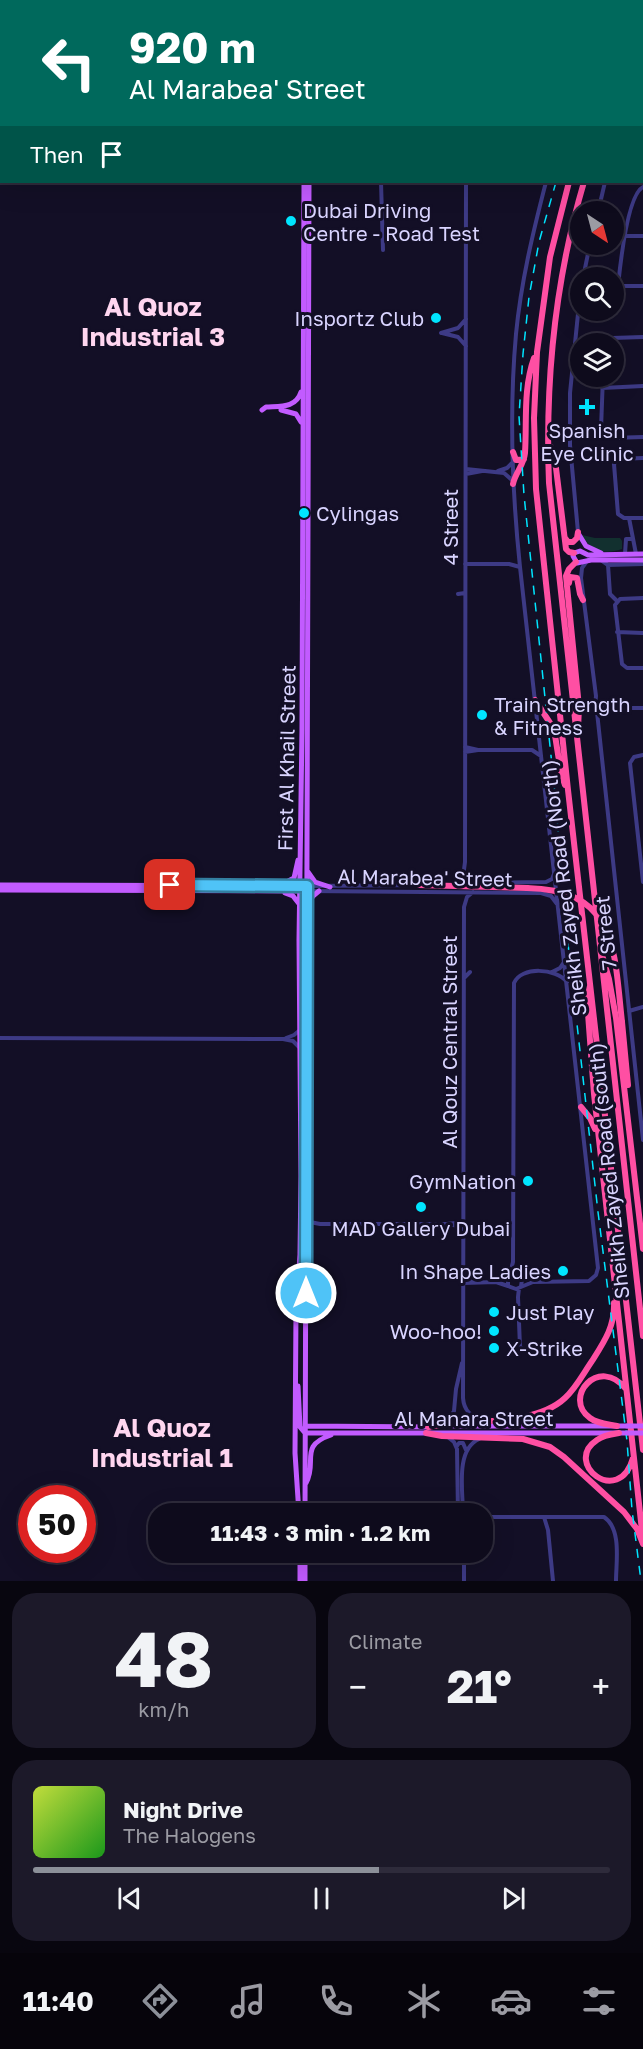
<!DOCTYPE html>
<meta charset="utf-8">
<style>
body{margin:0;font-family:"Golos Text",sans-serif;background:#1c1929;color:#f1f3f6;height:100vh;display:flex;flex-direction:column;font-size:22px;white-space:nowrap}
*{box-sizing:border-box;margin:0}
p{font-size:20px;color:#9b9ba3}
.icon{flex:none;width:33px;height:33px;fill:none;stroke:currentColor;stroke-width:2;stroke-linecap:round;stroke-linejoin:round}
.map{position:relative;height:1581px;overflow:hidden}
.sheet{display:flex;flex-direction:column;gap:12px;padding:12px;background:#08060f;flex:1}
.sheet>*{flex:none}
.top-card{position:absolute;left:0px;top:0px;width:644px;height:183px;box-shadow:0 6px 24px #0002,0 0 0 2px #2e2b3b;background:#00695c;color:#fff;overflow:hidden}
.needle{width:39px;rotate:144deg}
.fabs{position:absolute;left:570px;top:201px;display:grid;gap:12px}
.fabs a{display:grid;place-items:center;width:54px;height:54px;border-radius:50%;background:#0e0b1c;box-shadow:0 6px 24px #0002,0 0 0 2px #2e2b3b;font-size:30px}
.speed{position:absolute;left:18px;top:1485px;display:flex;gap:12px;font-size:30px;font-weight:700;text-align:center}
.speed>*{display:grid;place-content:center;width:78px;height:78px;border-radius:50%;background:#0e0b1c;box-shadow:0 6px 24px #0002,0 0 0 2px #2e2b3b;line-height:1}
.speed .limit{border:9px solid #d22;background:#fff;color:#111}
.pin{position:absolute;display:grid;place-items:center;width:51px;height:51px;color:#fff;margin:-26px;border-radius:12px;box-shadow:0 3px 9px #0006}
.me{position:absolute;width:66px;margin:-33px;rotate:0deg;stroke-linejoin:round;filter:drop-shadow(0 0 4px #0008)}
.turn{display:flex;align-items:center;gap:21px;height:126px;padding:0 30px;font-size:27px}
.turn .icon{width:78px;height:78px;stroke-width:2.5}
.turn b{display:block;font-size:42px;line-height:51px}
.then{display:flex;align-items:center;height:57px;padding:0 30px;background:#0003;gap:12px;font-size:22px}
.big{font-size:45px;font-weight:700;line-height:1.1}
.sheet .tile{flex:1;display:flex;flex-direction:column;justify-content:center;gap:9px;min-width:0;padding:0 21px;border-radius:24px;background:#1c1929}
.sheet .dial{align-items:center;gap:0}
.dial b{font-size:78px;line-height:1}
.song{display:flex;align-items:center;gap:18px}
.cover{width:72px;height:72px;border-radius:9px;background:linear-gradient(135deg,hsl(70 70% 55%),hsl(120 70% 35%))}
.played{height:6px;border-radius:3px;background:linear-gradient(90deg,#8c9099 60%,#2e2b3b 60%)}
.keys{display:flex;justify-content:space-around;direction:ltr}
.heat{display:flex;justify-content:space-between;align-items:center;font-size:33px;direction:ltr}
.sheet .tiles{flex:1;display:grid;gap:12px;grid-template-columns:1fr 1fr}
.tile:last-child{grid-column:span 2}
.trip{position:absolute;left:148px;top:1503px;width:345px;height:60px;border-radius:24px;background:#0e0b1c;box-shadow:0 6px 24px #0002,0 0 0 2px #2e2b3b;font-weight:700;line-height:60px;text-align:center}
.menu{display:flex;height:96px;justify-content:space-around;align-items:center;background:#06040b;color:#9b9ba3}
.menu .icon{width:42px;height:42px}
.menu .on{color:#8c9099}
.menu b{font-size:27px;color:#f1f3f6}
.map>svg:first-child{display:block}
</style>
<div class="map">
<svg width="643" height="1581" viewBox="0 0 643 1581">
<rect width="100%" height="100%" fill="#130f26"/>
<path fill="#12302f" d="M582 535 595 538H620L622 541V549C604 555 591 551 582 535Z"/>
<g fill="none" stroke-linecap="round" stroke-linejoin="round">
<path stroke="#3d3a85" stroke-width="4" d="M307 0V2
M382 2V0
M467 2V0
M515 2V0
M595 2V0
M642 41 643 37
M642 135H643
M381 182 383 250
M598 212 605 182
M624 236H643
M583 278 590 244
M617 278 615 286H643
M618 286C620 267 627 195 643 187
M441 333 458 328 466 319
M442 333 458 337 466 346
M606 344 612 338 643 337
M603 376 601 429 602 433 610 438 643 437
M602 388 643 386
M643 458 618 459 614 464 618 514 624 518H643
M466 469 504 473 512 480
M498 471 507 468 512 463
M466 474 482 471
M629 518 636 554
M578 532 570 445V393L580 294
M625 554 626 539H633
M601 560 608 565 643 564
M587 561 582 568 581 578 596 696 595 706
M465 564H509L520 567
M608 565 610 594 617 601
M458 594 465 593
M643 598 620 599 615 605 622 664 627 668H643
M617 632 643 633
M594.5 708a4.5 4.5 0 1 1 9 0a4.5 4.5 0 1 1-9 0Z
M601 705 611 708H643
M597 712 643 1140
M465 747 478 750H532L541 756
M465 752 478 750
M643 755 634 757 630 763 643 882
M457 883 463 877 465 862 466 182
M458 883 546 882 552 879 554 874
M307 886 421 885
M307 891 541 893 551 896 557 904
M473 892 467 897 464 907 463 1398C464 1411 471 1417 483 1420
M552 972 560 968 564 962
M464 978 470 972
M629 1011 643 1007
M0 1038 283 1039 293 1041 299 1047
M286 1038 294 1035 300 1030
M306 1216 310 1222 320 1224H447L464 1222
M448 1224 463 1227
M509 1277 513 1262 514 983C521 966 556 968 567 982
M463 1279 478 1282
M463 1283 496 1282 508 1286
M521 1286 522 1280 518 1276 513 1275 508 1278V1286L516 1289 533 1282 589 1281 596 1275 598 1268 520 567C512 490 509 412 516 334 521 282 533 232 546 182
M519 1288 518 1297 520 1347 527 1352 544 1353
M446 1424 454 1411 456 1389 462 1363
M449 1438 454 1442 457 1449 458 1514
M457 1446 459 1443H463L466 1450
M463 1514C463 1491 455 1450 479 1439
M483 1517H604C622 1529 616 1562 616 1581
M544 1517 548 1530 553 1581
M461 1552V1561
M464 1581V1552"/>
<path stroke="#c25bff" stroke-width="5" d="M266 0 267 2
M273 0 274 2
M262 410 266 407C281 406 296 408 301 392
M281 410 296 414 301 422
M578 533 586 546 601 553
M643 554 588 555 580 551 574 553 573 556 577 563 591 560H643
M308 872 315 882 330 887
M0 885 301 886
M281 885 294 878 298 860
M0 890 301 891
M285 893 293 896 300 905
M307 906 313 896 319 891
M298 1386 300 1427 305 1433
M306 1426 430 1427
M454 1426H627
M305 1433H627
M306 1483C318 1462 298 1446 331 1435
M299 1514 295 1453 296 1309 300 1255 301 1176 299 940 302 729 304 182
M305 1514 309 182
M300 1581V1552
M305 1581V1552"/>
<path stroke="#ff4fa3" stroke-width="6" d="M613 2 614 0
M623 2V0
M636 2V0
M642 15 643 12
M569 182 550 257 537 352 534 418 536 489 568 790 643 1450
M584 182C555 280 545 382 549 483L643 1336
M551 447 556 468 566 549 569 552 574 553
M513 452 516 460 524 459
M513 484C515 473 524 465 525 453 527 421 523 389 534 358
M565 538 568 542H573L577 538 578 532
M576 562 569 569 566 576 579 707 578 729
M569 583 570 577 577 578 580 594 583 600
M535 700 554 729 561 773 565 785
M419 885 527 888
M603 958 609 979 616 1018 643 1249
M590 986 587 1000 594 1094 643 1540
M622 1022 628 1085
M581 1107 590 1118 595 1129
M617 1426C608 1424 598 1424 590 1418 562 1398 599 1355 626 1389
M428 1427C468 1419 534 1427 565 1398 576 1388 583 1374 592 1361 604 1342 615 1326 614 1303
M426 1433 442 1436 523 1439 550 1447 564 1457 624 1512 637 1529 643 1544
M619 1433C612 1434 603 1435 597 1440 562 1463 619 1508 633 1458"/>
<path stroke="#00e5ff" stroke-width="1.5" stroke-dasharray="9 8" stroke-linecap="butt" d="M608 2 609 0
M556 182 539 242 529 297 523 354 519 416 524 495 556 804 565 917 598 1212 627 1441 632 1510 641 1581"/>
<path stroke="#c25bff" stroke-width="5" d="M627 1426H643
M627 1433H643"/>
<path stroke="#ff4fa3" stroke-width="6" d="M527 888C618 890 614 951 622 1022"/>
</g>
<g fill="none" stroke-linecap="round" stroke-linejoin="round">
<g stroke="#337fa1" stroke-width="15">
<path id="route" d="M170 885 307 886 306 1293"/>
</g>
<use href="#route" stroke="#4fc3f7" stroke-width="10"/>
</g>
<g fill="#00e5ff" stroke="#130f26" stroke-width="2">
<circle cx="291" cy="221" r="6"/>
<circle cx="436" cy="318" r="6"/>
<path d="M584 398h6v6h6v6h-6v6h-6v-6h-6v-6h6z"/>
<circle cx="304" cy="513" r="6"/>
<circle cx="482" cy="715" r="6"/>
<circle cx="528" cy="1181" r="6"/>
<circle cx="421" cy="1207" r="6"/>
<circle cx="563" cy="1271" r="6"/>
<circle cx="494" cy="1312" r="6"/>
<circle cx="494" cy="1331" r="6"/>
<circle cx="494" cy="1348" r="6"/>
</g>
<g text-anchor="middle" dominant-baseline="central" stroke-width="6" stroke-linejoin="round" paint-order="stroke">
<g font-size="20" fill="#d9d4ff" stroke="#130f26" text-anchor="start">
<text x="303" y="210">Dubai Driving<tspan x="303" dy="23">Centre - Road Test</tspan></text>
<text x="424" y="318" text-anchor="end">Insportz Club</text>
<text x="587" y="430" text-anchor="middle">Spanish<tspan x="587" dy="23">Eye Clinic</tspan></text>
<text x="316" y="513">Cylingas</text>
<text x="494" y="704">Train Strength<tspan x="494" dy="23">&amp; Fitness</tspan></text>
<text x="516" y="1181" text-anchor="end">GymNation</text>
<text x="421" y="1228" text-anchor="middle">MAD Gallery Dubai</text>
<text x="551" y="1271" text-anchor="end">In Shape Ladies</text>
<text x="506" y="1312">Just Play</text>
<text x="482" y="1331" text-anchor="end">Woo-hoo!</text>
<text x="506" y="1348">X-Strike</text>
</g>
<g font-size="20" fill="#d9d4ff" stroke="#130f26">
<text transform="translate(450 527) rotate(-90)">4 Street</text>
<text transform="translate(286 758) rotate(-89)">First Al Khail Street</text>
<text transform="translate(425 877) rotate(1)">Al Marabea' Street</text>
<text transform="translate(563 888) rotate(-97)">Sheikh Zayed Road (North)</text>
<text transform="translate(605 933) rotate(-96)">7 Street</text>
<text transform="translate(449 1042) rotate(-90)">Al Qouz Central Street</text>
<text transform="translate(608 1171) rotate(-96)">Sheikh Zayed Road (south)</text>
<text x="474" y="1418">Al Manara Street</text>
</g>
<g font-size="26" font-weight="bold" fill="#ffd6f0" stroke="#130f26">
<text x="153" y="306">Al Quoz<tspan x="153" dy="30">Industrial 3</tspan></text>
<text x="162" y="1427">Al Quoz<tspan x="162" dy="30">Industrial 1</tspan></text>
</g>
</g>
</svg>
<div class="fabs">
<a><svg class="needle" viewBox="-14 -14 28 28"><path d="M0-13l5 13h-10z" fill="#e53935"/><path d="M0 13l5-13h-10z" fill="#9b9ba3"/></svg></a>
<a><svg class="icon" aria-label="search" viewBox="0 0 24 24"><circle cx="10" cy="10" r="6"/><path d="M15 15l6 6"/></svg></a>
<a><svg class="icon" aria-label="layers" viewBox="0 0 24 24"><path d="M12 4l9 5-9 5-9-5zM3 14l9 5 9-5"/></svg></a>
</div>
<div class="speed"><div class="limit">50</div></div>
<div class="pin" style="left:170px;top:885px;background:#d93025"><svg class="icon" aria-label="arrive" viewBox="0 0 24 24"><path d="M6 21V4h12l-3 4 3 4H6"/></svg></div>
<svg class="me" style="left:306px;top:1293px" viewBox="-20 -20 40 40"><circle r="17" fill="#4fc3f7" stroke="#fff" stroke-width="3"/><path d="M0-11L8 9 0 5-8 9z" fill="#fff"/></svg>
<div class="trip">11:43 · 3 min · 1.2 km</div>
<div class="top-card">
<div class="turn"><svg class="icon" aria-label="left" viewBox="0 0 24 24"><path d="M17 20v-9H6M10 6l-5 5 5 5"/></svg><div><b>920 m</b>Al Marabea' Street</div></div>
<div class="then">Then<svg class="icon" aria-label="arrive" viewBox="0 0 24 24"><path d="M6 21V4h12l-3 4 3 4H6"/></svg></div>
</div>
</div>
<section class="sheet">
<div class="tiles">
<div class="tile dial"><b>48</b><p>km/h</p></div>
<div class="tile"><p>Climate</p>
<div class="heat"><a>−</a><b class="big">21°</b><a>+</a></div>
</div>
<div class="tile">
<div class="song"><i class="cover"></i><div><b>Night Drive</b><p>The Halogens</p></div></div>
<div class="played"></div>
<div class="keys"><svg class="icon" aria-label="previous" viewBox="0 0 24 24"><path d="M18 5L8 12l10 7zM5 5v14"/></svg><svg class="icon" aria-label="pause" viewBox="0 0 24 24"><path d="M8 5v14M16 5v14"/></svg><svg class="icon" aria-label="next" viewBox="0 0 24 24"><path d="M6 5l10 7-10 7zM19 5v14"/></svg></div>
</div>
</div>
</section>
<nav class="menu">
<b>11:40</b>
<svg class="icon on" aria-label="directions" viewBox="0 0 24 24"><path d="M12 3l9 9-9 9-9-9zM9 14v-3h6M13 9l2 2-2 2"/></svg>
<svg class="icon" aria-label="music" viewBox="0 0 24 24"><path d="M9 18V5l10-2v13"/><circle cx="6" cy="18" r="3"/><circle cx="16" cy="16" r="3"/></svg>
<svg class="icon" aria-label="phone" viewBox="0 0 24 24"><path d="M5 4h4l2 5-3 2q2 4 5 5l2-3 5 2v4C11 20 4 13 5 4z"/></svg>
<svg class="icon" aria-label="climate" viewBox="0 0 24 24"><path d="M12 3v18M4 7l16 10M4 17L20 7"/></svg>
<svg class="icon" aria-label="car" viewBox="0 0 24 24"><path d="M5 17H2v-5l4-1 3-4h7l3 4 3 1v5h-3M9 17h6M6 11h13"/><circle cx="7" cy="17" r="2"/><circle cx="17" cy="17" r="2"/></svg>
<svg class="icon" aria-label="filters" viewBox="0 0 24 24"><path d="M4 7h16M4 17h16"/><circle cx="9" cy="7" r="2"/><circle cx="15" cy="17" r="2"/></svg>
</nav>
